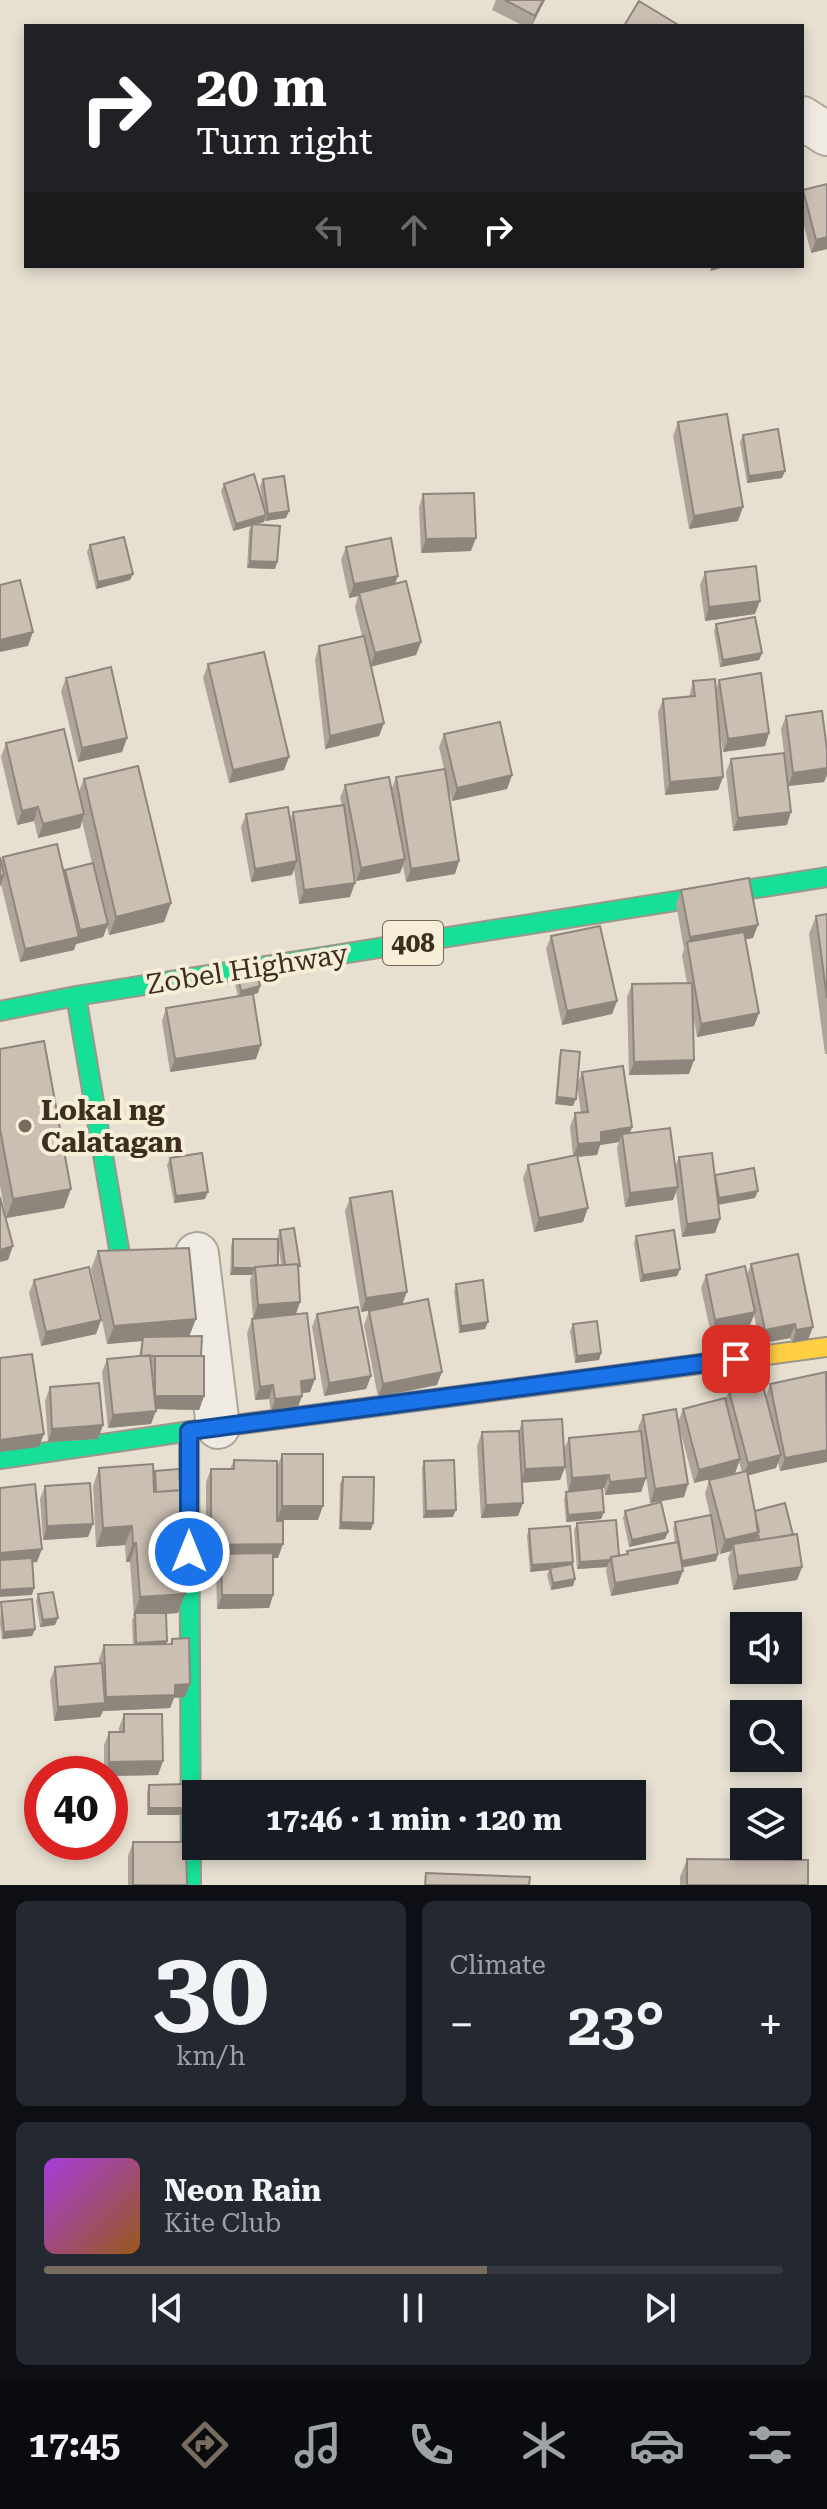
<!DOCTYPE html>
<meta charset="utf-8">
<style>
body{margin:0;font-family:"Roboto Serif",serif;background:#242831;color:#f1f3f6;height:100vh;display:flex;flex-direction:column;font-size:30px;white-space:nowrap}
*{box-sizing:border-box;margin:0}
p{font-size:26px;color:#9ea1a6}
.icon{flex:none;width:44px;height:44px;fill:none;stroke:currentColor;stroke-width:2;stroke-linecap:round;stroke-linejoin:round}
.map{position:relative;height:1885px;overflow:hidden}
.sheet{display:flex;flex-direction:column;gap:16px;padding:16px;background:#0d0f14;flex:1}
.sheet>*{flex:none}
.top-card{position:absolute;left:24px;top:24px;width:780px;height:244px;border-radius:0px;box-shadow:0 4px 12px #0003;background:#202124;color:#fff;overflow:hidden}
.controls{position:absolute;left:730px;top:1612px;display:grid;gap:16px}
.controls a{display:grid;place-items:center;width:72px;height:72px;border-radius:0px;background:#171b24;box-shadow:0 4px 12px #0003;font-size:40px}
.speed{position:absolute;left:24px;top:1756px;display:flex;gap:16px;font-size:40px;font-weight:700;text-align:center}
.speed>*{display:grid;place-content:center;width:104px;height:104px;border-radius:50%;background:#171b24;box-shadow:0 4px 12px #0003;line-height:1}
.speed .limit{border:12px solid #d22;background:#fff;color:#111}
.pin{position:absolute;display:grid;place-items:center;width:68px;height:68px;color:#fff;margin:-34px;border-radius:16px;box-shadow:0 4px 12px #0006}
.me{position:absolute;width:88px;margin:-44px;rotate:0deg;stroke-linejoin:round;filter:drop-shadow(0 0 6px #0008)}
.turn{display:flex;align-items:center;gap:28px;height:168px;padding:0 40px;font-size:36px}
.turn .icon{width:104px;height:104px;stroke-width:2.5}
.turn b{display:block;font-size:56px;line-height:68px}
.lanes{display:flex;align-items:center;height:76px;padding:0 40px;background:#0003;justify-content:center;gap:40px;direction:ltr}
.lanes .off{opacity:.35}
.big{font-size:60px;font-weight:700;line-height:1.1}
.sheet .tile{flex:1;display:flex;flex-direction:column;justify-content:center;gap:12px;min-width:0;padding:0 28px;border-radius:12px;background:#242831}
.sheet .dial{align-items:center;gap:0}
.dial b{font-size:104px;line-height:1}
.song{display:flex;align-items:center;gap:24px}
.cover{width:96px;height:96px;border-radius:12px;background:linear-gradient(135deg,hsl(280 70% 55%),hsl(30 70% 35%))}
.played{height:8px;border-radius:4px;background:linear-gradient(90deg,#786c5e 60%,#363941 60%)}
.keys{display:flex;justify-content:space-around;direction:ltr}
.heat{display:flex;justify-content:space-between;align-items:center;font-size:44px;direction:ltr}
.sheet .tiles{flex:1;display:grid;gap:16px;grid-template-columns:1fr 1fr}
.tile:last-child{grid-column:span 2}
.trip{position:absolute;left:182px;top:1780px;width:464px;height:80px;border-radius:0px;background:#171b24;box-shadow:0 4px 12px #0003;font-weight:700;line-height:80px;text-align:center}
.tab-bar{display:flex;height:128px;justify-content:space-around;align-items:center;background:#090b0e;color:#9ea1a6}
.tab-bar .icon{width:56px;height:56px}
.tab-bar .active{color:#786c5e}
.tab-bar b{font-size:36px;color:#f1f3f6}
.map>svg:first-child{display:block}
</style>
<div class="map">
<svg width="827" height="1885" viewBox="0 0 827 1885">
<rect width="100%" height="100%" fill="#e7e0d1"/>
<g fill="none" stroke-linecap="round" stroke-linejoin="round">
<g stroke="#ada599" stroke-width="46">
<path id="street" d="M802 118 827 134
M197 1254 218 1427"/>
</g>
<g stroke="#9c958a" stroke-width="22">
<path id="fast" d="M76 996 119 1249
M0 1011 76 996 827 877
M189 1431 191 1885
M0 1459 218 1427 625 1374"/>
</g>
<g stroke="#9c958a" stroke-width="22">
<path id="slow" d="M625 1374 827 1347"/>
</g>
<use href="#street" stroke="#efebe3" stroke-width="42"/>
<use href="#fast" stroke="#16e098" stroke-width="18"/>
<use href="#slow" stroke="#ffcf43" stroke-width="18"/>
</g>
<path fill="#afa499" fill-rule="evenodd" d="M496 0H545L532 26H524L492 10Z
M803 190 827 249 811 253 802 218V193Z
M678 422 738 521 689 529 673 436Z
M743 435 785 471 782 478 747 483 740 442Z
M263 479 289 511 286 518 265 521V519L264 522 256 524 277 562 275 569 247 568 249 531 251 526 233 531 221 491 224 484 263 504 260 486Z
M423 494 471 551 421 553 419 507Z
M90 545 133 574 130 580 96 589 87 552Z
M346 547 395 584 421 642 416 655 371 666 384 723 379 736 325 749 315 659 319 646 362 636 355 607 358 596 349 598 341 560Z
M705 572 755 614 705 621 700 585Z
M716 624 762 653 759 660 720 667 714 631Z
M208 664 289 757 284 770 229 783 203 678Z
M66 678 127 738 122 752 78 762 61 691Z
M719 680 769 733 765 746 723 752 718 719 723 777 718 790 665 795 658 712 663 699 689 697 693 681 716 690Z
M786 716 827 750V775L824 782 788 786 787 825 733 831 726 772 731 759 784 753 781 729Z
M444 734 512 775 507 789 452 801 447 782 459 861 455 874 406 882 403 866 400 873 356 881 352 857 350 897 299 904 294 869 292 875 251 882 241 827 246 814 290 820 293 812 342 805 340 798 345 785 392 788 396 777 444 769 439 747Z
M6 743 79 791 84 779 171 903 164 922 109 935 107 927 103 937 76 944 74 950 20 962 1 884 0 887V857L1 861 3 857 64 874 65 870 92 863 82 821 80 828 38 838 34 821 17 825 1 757Z
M681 890 753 938 745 939 759 1013 754 1026 697 1037 693 1015 689 1074 629 1075 627 997 632 984 687 983 682 956 684 949 676 904Z
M827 914V1054H825L809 934 816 916Z
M551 936 617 1001 612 1014 562 1025 546 949Z
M237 973 260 986 258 993 253 995 256 1059 170 1072 162 1021 166 1008 238 996 234 980Z
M0 1049 64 1208 6 1218 0 1186Z
M561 1050 573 1106 555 1104 559 1057Z
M582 1072 632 1127 630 1133 675 1167 679 1157 755 1198 718 1205 720 1219 715 1233 682 1237 676 1191 673 1200 625 1207 617 1148 619 1142 600 1145 597 1155 578 1157 583 1222 534 1232 523 1178 528 1165 573 1155 570 1127 575 1113H581L577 1085Z
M170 1158 205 1199 174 1203 167 1165Z
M350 1198 403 1304 437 1385 378 1397 364 1325 369 1311 384 1308 361 1312 345 1211Z
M280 1230 300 1266 298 1271 300 1302 296 1314 310 1392 302 1393V1396L297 1409 271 1413 269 1399 255 1400 247 1333 252 1319 268 1318H253L250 1280 252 1275H230L231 1246 233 1239H277ZM278 1240 281 1265H278Z
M636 1236 680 1269 677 1276 640 1282 634 1243Z
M98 1251 189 1336 201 1356 204 1396 199 1410 156 1409 151 1424 108 1428 102 1372 107 1359 139 1356 142 1341 107 1344 91 1269Z
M751 1264 808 1340 792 1343 790 1338 760 1344 754 1315 750 1325 711 1334 701 1288 706 1275H747Z
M34 1280 101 1320 96 1334 41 1346 29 1293Z
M456 1284 485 1329 459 1333 454 1291Z
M317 1314 371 1376 366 1389 324 1396 312 1327Z
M573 1324 601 1353 599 1360 575 1363 570 1331Z
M827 1377V1462L780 1471 778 1462 776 1468 748 1475 755 1511 802 1567 797 1580 733 1590 728 1558 731 1551 720 1554 713 1526 718 1554 716 1561 682 1567 678 1584 611 1596 606 1571 607 1567 577 1569 574 1530 577 1523 619 1556 626 1554 627 1551 675 1542 673 1529 675 1522 710 1515 705 1494 709 1480 742 1472 739 1462 735 1473 694 1483 678 1422 683 1409 725 1400 729 1391 766 1397 770 1384Z
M50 1387 103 1425 98 1439 48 1442 45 1401Z
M643 1415 688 1484 684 1497 650 1503 645 1468 646 1478 641 1492 605 1495 604 1488H602L604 1512 601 1519 566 1522 564 1499 566 1492 568 1491 565 1467 560 1480 522 1482 518 1516 481 1518 477 1446 482 1432 519 1431 522 1421 564 1449 569 1438 639 1432 638 1428Z
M282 1454 318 1520H277L278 1558H273V1595L269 1608 217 1609 216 1567 219 1558H206V1482L211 1469H230L234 1460 277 1467Z
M424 1461 453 1517 423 1518 422 1468Z
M99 1468 153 1477 155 1471 180 1490 190 1564 184 1582 178 1613 166 1614V1644H170L172 1639 190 1684 185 1697 174 1698 170 1708 103 1711 100 1717 54 1721 50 1681 55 1667 99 1663V1659L104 1645H133L132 1620 134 1616 130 1562H126L125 1545 96 1547 93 1486Z
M343 1477 373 1523 371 1530 339 1529 340 1484Z
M45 1486 93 1524 88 1537 43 1540 40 1499Z
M625 1511 668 1532 665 1539 629 1547 623 1518Z
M529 1529 573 1562 572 1564 575 1579 573 1586 551 1590 547 1575 549 1570 530 1572 527 1536Z
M38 1594 55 1625 40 1627 36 1601Z
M1 1602 35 1629 32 1636 2 1639 0 1624Z
M124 1714 163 1761 158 1775 110 1776V1774H104V1745L109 1732H119V1728Z
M149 1785 189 1808 187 1815H147V1792Z
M133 1842 187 1885H128V1856Z
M687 1859 808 1885H680V1877Z"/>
<path fill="#8e867d" d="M543 0H545L531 26 535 16Z
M827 237V249L811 253 816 240Z
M712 266H729L710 271Z
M785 471 782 478 747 483 749 476Z
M743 507 738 521 689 529 694 516Z
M289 511 286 518 265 521 268 514Z
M266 515 264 522 233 531 236 524Z
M476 538 471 551 421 553 426 539Z
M250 561 277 562 275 569 247 568Z
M133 574 130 580 96 589 98 582Z
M398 576 393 589 359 593 358 596 349 598 354 584Z
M760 601 755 614 705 621 709 607Z
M33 632 28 646 0 652V640Z
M421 642 416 655 370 667 375 653Z
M762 653 759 660 720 667 723 660Z
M384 723 379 736 325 749 330 736Z
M769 733 765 746 723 752 728 739Z
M127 738 122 752 78 762 82 748Z
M289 757 284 770 229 783 233 770Z
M827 768V775L824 782 788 786 793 773Z
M512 775 507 789 452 801 457 788Z
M723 777 718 790 665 795 670 782Z
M38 807 34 821 17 825 22 811Z
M791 812 787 825 733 831 738 818Z
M84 814 80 828 38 838 43 824Z
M405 859 400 873 356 881 361 868Z
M297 861 292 875 251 882 255 869Z
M459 861 455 874 406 882 411 869Z
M4 875 0 887V876Z
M355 883 350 897 299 904 304 890Z
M171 903 164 922 109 935 116 917Z
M108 924 103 937 76 944 74 950 20 962 25 949 78 937 80 930Z
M758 925 753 938 688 950 687 944 690 937Z
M260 986 258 993 238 998 241 991Z
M617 1001 612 1014 562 1025 567 1011Z
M759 1013 754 1026 697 1037 701 1024Z
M261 1045 256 1059 170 1072 175 1059Z
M694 1060 689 1074 629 1075 634 1062Z
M557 1097 576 1099 573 1106 555 1104Z
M632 1127 627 1141 622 1134 619 1142 600 1145 597 1155 573 1157 578 1144 601 1132Z
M678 1187 673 1200 625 1207 630 1193Z
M71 1189 64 1208 6 1218 13 1199Z
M758 1191 755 1198 716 1205 719 1198Z
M208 1192 205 1199 174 1203 176 1196Z
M588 1208 583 1222 534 1232 539 1218Z
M720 1219 715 1233 682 1237 687 1224Z
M13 1246 8 1260 0 1262V1250Z
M233 1268H254L252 1275H230Z
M680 1269 677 1276 640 1282 643 1275Z
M407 1292 402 1305 361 1312 366 1298Z
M300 1302 295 1316 253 1318 258 1305Z
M755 1312 750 1325 711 1334 715 1320Z
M196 1319 189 1337H143L142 1341 107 1344 114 1326Z
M101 1320 96 1334 41 1346 46 1332Z
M488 1322 485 1329 459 1333 461 1326Z
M795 1324 790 1338 760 1344 765 1330Z
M813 1327 808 1340 792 1343 796 1330Z
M601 1353 599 1360 575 1363 577 1356Z
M442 1372 437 1385 378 1397 383 1384Z
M371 1376 366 1389 324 1396 329 1383Z
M315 1379 310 1392 296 1394 301 1381Z
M273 1385 269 1399 255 1400 260 1387Z
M155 1396H204L199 1410 151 1409Z
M302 1396 297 1409 271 1413 275 1399Z
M156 1411 151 1424 108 1428 113 1415Z
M103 1425 98 1439 48 1442 52 1429Z
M44 1434 39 1447 0 1452V1440Z
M827 1450V1462L780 1471 785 1458Z
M781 1455 776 1468 743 1477 748 1463Z
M740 1459 735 1473 694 1483 699 1470Z
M565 1467 560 1480 520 1483 525 1469Z
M609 1475 604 1488 568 1492 572 1478Z
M646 1478 641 1492 605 1495 610 1482Z
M688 1484 684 1497 650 1503 655 1489Z
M523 1503 518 1516 481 1518 486 1505Z
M282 1506H323L318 1520H277Z
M456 1510 453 1517 423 1518 426 1511Z
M604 1512 601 1519 566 1522 568 1515Z
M341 1522 373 1523 371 1530 339 1529Z
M93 1524 88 1537 43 1540 47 1526Z
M132 1526 125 1545 96 1547 103 1528Z
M668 1532 665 1539 629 1547 632 1540Z
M759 1532 754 1545 733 1544 731 1551 720 1554 725 1540Z
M133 1543H136L130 1562H126Z
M283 1544 278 1558H221V1554L219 1558H206L211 1545Z
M42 1549 37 1562 0 1566V1553Z
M718 1554 716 1561 680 1568 682 1561Z
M610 1560 607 1567 577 1569 580 1562Z
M573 1562 570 1569 550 1568 549 1570 530 1572 532 1565Z
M190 1564 184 1583 183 1565Z
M802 1567 797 1580 733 1590 738 1576Z
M683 1571 678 1584 611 1596 615 1583Z
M575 1579 573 1586 551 1590 553 1583Z
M34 1588 32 1595 0 1597V1590Z
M185 1594 178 1613 133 1616 140 1597Z
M222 1595H273L269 1608 217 1609Z
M58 1618 55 1625 40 1627 43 1620Z
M35 1629 32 1636 2 1639 4 1632Z
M167 1641 165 1648 134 1650 136 1643Z
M190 1684 185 1697 174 1698 170 1708 103 1711 100 1717 54 1721 58 1707 104 1703 106 1697 175 1685Z
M163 1761 158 1775 110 1776V1774H105L109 1762Z
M149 1808H189L187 1815H147Z"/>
<path fill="#cbbfb2" stroke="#8e867d" stroke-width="2" d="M505 0H543L535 16Z
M639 1 680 26H624Z
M827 184V237L816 240 803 190Z
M727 414 743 507 694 516 678 422Z
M778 429 785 471 749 476 743 435Z
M254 474 266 515 236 524 224 484Z
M284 476 289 511 268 514 263 479Z
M474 493 476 538 426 539 423 494Z
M252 524 280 526 277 562 250 561Z
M124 537 133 574 98 582 90 545Z
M391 538 398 576 354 584 346 547Z
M756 566 760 601 709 607 705 572Z
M20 580 33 632 0 640V585Z
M406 581 421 642 375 653 359 593Z
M755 617 762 653 723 660 716 624Z
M364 636 384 723 330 736 319 646Z
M264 652 289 757 233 770 208 664Z
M111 667 127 738 82 748 66 678Z
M761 673 769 733 728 739 719 680Z
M715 679 723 777 670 782 663 699 695 696 693 681Z
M822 711 827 750V768L793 773 786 716Z
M500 722 512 775 457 788 444 734Z
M64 729 84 814 43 824 38 807 22 811 6 743Z
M784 753 791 812 738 818 731 759Z
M138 766 171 903 116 917 84 779Z
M445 769 459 861 411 869 396 777Z
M389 777 405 859 361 868 345 785Z
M344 805 355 883 304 890 293 812Z
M288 807 297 861 255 869 246 814Z
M57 844 79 937 25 949 3 857Z
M0 857 4 875 0 876Z
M93 863 108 924 80 930 65 870Z
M749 878 758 925 690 937 681 890Z
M827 914V998L816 916Z
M600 926 617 1001 567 1011 551 936Z
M744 932 759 1013 701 1024 687 942Z
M256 968 260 986 241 991 237 973Z
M692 983 694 1060 634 1062 632 984Z
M253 994 261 1045 175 1059 166 1008Z
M44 1041 71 1189 13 1199 0 1129V1049Z
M561 1050 580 1052 576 1099 557 1097Z
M623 1066 632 1127 601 1132V1142L578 1144 575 1113 588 1112 582 1072Z
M670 1128 678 1187 630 1193 622 1134Z
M202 1153 208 1192 176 1196 170 1158Z
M712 1153 720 1219 687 1224 679 1157Z
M577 1155 588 1208 539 1218 528 1165Z
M754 1168 758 1191 719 1198 715 1175Z
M392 1191 407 1292 366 1298 350 1198Z
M0 1197 13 1246 0 1250Z
M294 1228 300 1266H298V1264L285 1265 280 1230Z
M674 1230 680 1269 643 1275 636 1236Z
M233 1239H278V1265L255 1267V1268H233Z
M189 1248 196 1319 114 1326 98 1251Z
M798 1254 813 1327 796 1330 795 1324 765 1330 751 1264Z
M298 1264 300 1302 258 1305 255 1267Z
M745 1266 755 1312 715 1320 706 1275Z
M89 1267 101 1320 46 1332 34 1280Z
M483 1280 488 1322 461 1326 456 1284Z
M428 1299 442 1372 383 1384 369 1311Z
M358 1307 371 1376 329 1383 317 1314Z
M307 1313 315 1379 301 1381 302 1396 275 1399 273 1385 260 1387 252 1319Z
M597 1321 601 1353 577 1356 573 1324Z
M202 1336 201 1356H141L143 1337Z
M32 1354 44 1434 0 1440V1358Z
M150 1355 156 1411 113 1415 107 1359Z
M155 1356H204V1396H155Z
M826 1372 827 1450 785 1458 770 1384Z
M762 1382 781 1455 748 1463 729 1391Z
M99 1383 103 1425 52 1429 50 1387Z
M725 1398 740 1459 699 1470 683 1409Z
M676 1409 688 1484 655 1489 643 1415Z
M562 1419 565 1467 525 1469 522 1421Z
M519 1431 523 1503 486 1505 482 1432Z
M641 1431 646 1478 610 1482 609 1475 572 1478 569 1438Z
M282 1454H323V1506H282Z
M234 1460 277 1461V1521H283V1544L211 1545V1469H234Z
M454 1460 456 1510 426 1511 424 1461Z
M153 1464 154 1492 186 1490 190 1564 183 1565 185 1594 140 1597 136 1543H133L132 1526 103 1528 99 1468Z
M179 1469 180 1490 156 1492 155 1471Z
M747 1471 759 1532 725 1540 709 1480Z
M343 1477H374L373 1523 341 1522Z
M90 1483 93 1524 47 1526 45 1486Z
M35 1484 42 1549 0 1553V1488Z
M602 1488 604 1512 568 1515 566 1492Z
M661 1502 668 1532 632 1540 625 1511Z
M785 1503 793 1535 759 1540 755 1511Z
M711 1515 718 1554 682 1561 675 1522Z
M616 1520 619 1556 611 1557 610 1560 580 1562 577 1523Z
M570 1526 573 1562 532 1565 529 1529Z
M797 1534 802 1567 738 1576 733 1544Z
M678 1542 683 1571 615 1583 611 1557 628 1554 627 1551Z
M273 1553V1595H222L221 1554Z
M32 1558 34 1588 0 1590V1560Z
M572 1564 575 1579 553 1583 550 1568Z
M53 1592 58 1618 43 1620 38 1594Z
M32 1599 35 1629 4 1632 1 1602Z
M135 1613H166L167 1641 136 1643Z
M189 1638 190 1684 175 1685V1695L106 1697 104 1645 172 1644V1639Z
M102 1663 105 1703 58 1707 55 1667Z
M124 1714H162L163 1761 109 1762V1732H124Z
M189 1784V1808H149V1785Z
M133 1842H186L187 1885H133Z
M687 1859 808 1860V1885H687Z
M426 1873 530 1877 529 1885H425Z"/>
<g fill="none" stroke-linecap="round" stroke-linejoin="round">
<g stroke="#114b97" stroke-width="20">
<path id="route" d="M189 1552V1431L736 1359"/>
</g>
<use href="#route" stroke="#1a73e8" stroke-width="14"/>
</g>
<circle fill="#786c5e" stroke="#f7eed8" stroke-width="3" cx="25" cy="1126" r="8"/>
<g text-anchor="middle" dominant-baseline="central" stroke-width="8" stroke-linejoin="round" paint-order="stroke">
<rect fill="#f7eed8" stroke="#756857" stroke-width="2" x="383" y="921" width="60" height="44" rx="6"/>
<g font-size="26" font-weight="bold" fill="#3d2e20">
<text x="413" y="943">408</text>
</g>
<g font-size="28" fill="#3d2e20" stroke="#f7eed8">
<text transform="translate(247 969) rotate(-9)">Zobel Highway</text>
</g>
<g font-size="28" font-weight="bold" fill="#3d2e20" stroke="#f7eed8" text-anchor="start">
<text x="41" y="1110">Lokal ng<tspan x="41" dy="32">Calatagan</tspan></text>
</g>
</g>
</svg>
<div class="controls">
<a><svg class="icon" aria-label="sound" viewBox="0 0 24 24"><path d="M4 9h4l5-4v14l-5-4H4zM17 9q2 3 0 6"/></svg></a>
<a><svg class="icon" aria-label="search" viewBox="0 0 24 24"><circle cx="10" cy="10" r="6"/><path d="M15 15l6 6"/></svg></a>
<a><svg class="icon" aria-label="layers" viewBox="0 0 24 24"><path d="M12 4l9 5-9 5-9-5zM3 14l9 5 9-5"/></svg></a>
</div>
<div class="speed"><div class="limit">40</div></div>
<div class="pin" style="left:736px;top:1359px;background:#d93025"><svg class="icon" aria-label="arrive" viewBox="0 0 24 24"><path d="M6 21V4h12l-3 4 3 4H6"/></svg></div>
<svg class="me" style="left:189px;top:1552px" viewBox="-20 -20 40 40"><circle r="17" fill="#1a73e8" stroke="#fff" stroke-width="3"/><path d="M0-11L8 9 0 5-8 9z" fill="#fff"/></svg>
<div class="trip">17:46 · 1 min · 120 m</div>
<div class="top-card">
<div class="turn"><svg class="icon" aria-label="right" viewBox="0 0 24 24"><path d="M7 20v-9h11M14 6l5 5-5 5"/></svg><div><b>20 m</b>Turn right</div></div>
<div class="lanes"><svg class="icon off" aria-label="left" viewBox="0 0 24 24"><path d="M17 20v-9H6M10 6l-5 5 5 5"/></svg><svg class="icon off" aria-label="ahead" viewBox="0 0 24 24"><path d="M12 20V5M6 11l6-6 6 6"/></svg><svg class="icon" aria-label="right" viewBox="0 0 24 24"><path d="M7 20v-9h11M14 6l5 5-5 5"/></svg></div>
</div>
</div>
<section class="sheet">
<div class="tiles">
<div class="tile dial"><b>30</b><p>km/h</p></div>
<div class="tile"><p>Climate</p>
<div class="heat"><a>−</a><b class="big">23°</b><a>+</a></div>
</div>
<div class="tile">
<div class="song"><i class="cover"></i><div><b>Neon Rain</b><p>Kite Club</p></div></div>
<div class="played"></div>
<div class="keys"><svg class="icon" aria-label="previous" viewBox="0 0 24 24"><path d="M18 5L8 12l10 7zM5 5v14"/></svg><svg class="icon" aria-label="pause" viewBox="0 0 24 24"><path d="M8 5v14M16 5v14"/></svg><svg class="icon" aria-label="next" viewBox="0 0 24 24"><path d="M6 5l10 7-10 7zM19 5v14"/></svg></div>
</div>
</div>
</section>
<nav class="tab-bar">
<b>17:45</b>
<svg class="icon active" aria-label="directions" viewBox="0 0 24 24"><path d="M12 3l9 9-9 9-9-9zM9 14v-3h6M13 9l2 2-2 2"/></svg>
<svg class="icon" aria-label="music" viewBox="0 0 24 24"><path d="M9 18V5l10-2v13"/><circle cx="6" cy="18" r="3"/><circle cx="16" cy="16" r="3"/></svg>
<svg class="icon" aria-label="phone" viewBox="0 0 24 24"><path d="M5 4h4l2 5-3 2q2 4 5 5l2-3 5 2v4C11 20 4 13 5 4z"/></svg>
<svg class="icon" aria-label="climate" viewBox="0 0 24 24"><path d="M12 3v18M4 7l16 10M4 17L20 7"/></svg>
<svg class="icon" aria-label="car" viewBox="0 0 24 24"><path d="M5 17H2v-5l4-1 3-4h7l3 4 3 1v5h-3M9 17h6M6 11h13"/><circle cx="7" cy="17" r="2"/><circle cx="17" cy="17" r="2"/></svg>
<svg class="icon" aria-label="filters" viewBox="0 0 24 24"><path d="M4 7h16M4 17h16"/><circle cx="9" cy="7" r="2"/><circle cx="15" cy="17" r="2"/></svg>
</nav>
